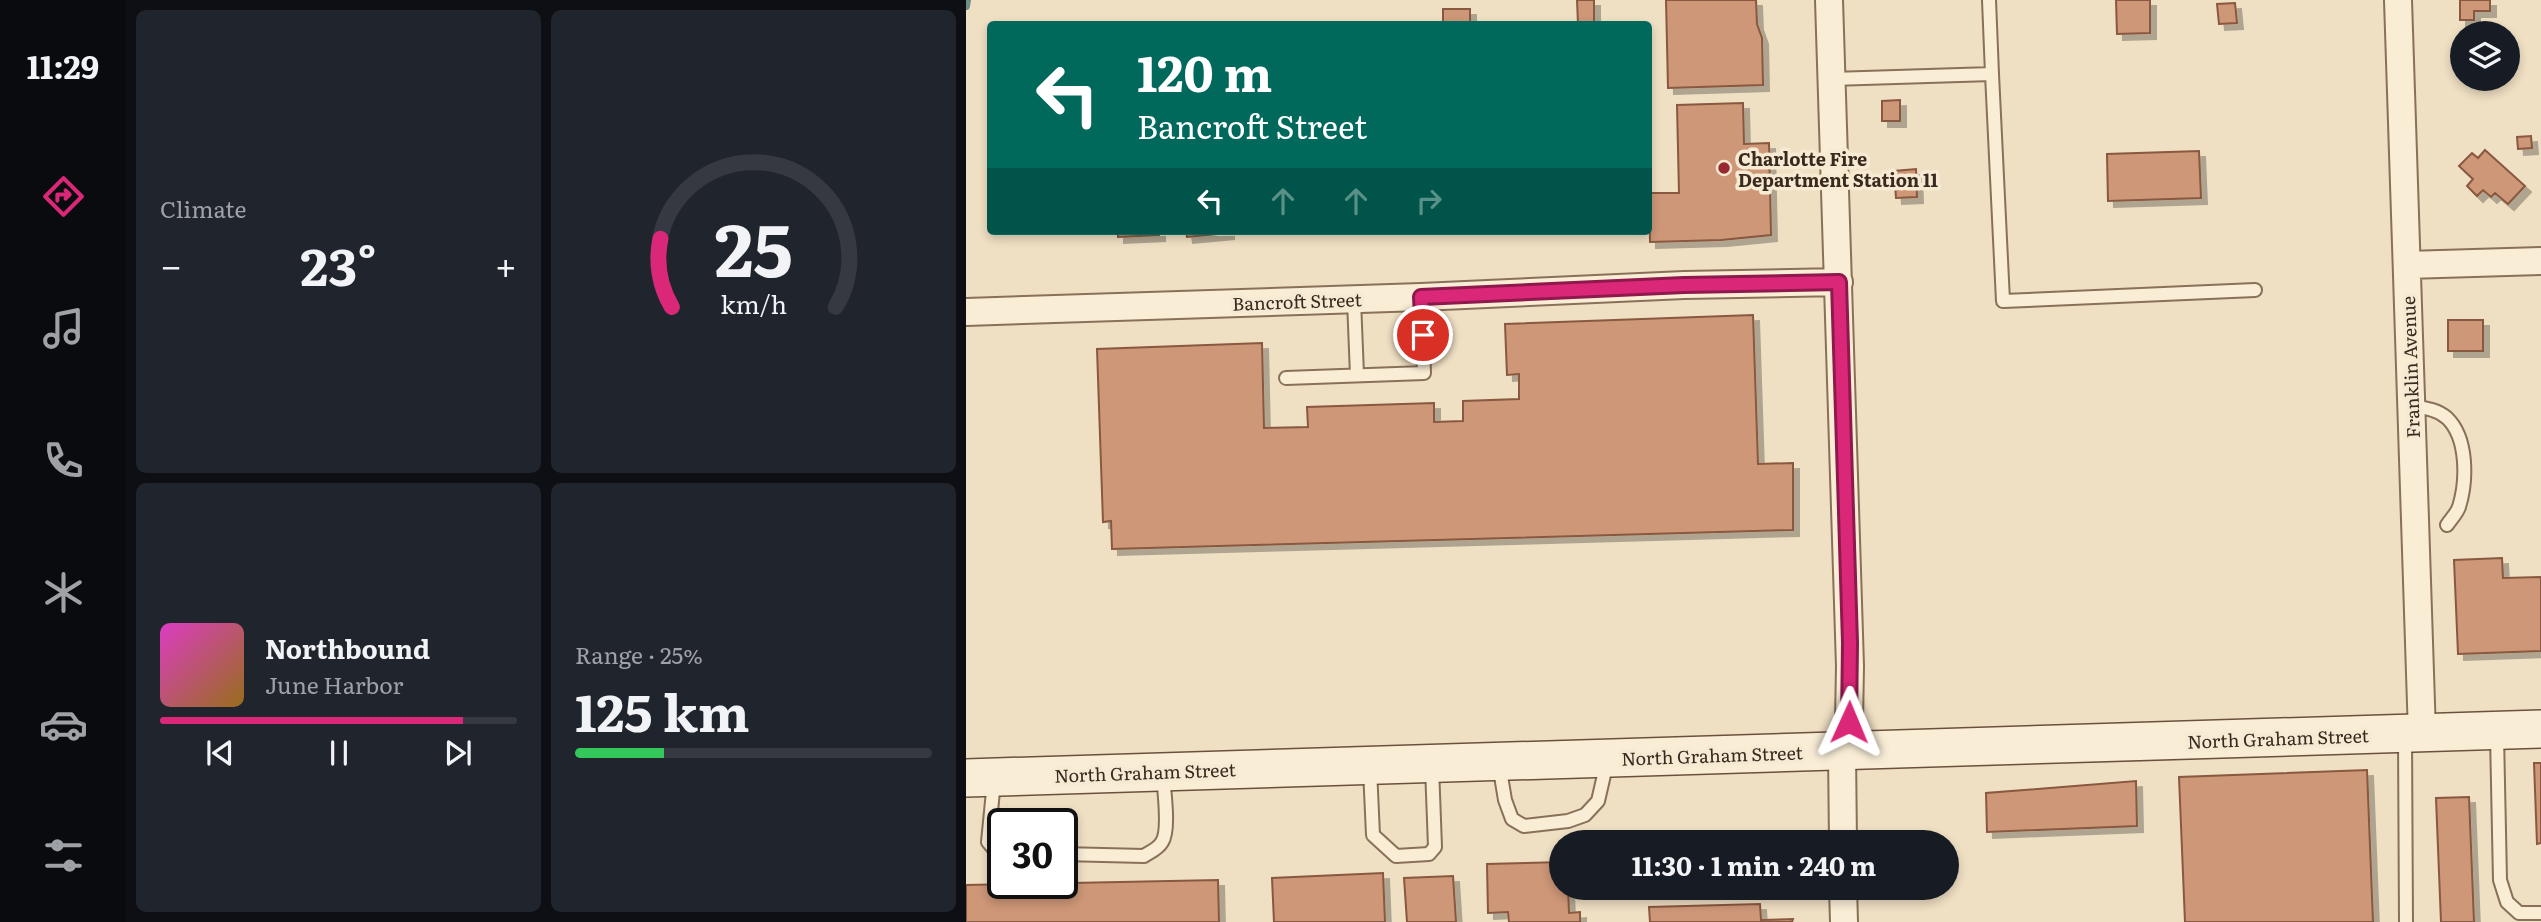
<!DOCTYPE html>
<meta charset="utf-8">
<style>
body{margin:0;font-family:Literata,serif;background:#20242c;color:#f1f3f6;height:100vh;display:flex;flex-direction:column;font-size:26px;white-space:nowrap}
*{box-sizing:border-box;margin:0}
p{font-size:23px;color:#9ea1a6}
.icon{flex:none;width:38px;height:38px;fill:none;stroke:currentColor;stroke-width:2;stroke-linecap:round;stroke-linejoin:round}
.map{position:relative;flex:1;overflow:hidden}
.details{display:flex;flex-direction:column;gap:10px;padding:10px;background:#0d0f14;width:840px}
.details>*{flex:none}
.top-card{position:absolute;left:21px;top:21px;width:665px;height:214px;border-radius:7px;box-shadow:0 4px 10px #0003;background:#00695c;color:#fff;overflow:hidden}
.tools{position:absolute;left:1484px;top:21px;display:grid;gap:14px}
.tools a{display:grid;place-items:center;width:70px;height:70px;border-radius:50%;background:#171b24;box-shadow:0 4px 10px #0003;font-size:35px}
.speed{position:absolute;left:21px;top:808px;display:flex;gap:14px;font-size:35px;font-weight:700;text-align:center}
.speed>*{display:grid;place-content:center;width:91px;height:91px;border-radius:50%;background:#171b24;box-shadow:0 4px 10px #0003;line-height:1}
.speed .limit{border:4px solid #111;border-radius:10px;background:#fff;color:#111}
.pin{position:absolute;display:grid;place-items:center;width:60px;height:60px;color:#fff;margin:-30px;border:4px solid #fff;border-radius:50%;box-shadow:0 2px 7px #0007}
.me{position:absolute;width:77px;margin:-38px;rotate:1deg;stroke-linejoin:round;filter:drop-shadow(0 0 5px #0008)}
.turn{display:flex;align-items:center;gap:24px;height:147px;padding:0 35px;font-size:32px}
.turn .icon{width:91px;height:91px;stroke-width:2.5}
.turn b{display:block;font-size:49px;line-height:60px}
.lanes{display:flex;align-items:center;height:66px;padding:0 35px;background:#0003;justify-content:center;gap:35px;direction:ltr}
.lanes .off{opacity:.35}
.big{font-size:52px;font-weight:700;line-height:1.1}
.details .tile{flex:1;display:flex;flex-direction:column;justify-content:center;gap:10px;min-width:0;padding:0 24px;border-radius:10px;background:#20242c}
.details .dial{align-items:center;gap:0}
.dial svg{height:182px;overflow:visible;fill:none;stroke:#363941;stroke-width:7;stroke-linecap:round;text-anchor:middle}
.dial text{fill:#f1f3f6;stroke:none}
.song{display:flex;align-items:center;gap:21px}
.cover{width:84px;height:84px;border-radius:10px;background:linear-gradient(135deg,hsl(310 70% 55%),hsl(40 70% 35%))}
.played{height:7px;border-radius:4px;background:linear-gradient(90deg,#db2777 85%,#363941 85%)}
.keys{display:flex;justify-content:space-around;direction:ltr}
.heat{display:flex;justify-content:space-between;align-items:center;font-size:38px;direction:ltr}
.charge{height:10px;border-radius:5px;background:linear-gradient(90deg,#34c759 25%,#363941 0)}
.details .tiles{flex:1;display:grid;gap:10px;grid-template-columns:repeat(2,1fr)}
.trip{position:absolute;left:583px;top:830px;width:410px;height:70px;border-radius:35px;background:#171b24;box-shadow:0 4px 10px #0003;font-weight:700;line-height:70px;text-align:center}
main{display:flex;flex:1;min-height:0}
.tabs{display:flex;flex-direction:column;width:126px;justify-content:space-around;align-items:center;background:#090b0e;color:#9ea1a6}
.tabs .icon{width:49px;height:49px}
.tabs .selected{color:#db2777}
.tabs b{font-size:32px;color:#f1f3f6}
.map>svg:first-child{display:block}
</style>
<main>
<nav class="tabs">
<b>11:29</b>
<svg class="icon selected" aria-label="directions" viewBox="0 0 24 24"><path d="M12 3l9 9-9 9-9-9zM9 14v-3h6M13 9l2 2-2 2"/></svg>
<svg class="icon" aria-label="music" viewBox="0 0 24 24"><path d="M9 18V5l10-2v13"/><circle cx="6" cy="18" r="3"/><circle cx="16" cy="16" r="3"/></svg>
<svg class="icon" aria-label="phone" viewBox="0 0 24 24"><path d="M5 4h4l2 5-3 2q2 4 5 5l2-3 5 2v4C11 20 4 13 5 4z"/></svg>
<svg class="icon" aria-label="climate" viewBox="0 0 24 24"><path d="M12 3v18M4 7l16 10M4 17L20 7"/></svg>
<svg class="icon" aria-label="car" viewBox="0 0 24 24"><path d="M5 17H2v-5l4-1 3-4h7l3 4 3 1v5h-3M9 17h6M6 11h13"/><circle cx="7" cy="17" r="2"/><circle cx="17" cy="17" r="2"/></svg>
<svg class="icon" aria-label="filters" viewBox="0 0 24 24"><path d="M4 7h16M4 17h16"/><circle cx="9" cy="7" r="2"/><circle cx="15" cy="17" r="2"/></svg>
</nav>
<section class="details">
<div class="tiles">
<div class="tile"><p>Climate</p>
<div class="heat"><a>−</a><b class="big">23°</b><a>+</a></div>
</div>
<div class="tile dial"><svg viewBox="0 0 100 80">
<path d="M14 69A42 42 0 1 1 86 69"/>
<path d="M14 69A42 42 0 0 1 9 39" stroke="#db2777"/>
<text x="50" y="56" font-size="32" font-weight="700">25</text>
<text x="50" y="72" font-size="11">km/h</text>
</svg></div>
<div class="tile">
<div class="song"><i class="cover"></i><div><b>Northbound</b><p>June Harbor</p></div></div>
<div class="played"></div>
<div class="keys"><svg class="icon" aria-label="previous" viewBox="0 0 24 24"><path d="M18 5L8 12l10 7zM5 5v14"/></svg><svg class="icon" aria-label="pause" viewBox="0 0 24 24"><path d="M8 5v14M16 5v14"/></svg><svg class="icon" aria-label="next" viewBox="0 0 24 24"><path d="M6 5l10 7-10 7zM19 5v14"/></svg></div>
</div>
<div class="tile"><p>Range · 25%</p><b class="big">125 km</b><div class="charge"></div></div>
</div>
</section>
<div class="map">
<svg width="1575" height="922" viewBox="0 0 1575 922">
<defs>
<filter id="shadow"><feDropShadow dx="6" dy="6" stdDeviation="0" flood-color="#0004"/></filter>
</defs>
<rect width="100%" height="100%" fill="#efdfc3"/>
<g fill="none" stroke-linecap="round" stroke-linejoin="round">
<path stroke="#6c9085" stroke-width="8" d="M0 6 1 0"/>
</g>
<path fill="#ce9778" stroke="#89583f" stroke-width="2" filter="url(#shadow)" d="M611 0H628V24H612Z
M700 0H790L791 24 796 38 797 85 702 88Z
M1150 0H1184V33L1151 34Z
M1494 0H1524V11H1508V20H1494Z
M1269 3 1271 23 1253 24 1251 4Z
M477 9H504V24H477Z
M934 100V121H916V101Z
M777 103 778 144 803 143 805 235 755 240 684 242 683 193H713L711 105Z
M1565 136 1566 148 1552 149 1551 137Z
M1519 150 1559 186 1542 204 1529 193 1525 197 1517 190 1511 196 1501 186 1507 179 1493 166 1506 153 1512 158Z
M1233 151 1235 198 1142 201 1141 154Z
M950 169 951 197 930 198 928 171Z
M152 231H193V235L152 237Z
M220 231H262V233L221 237Z
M787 315 792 464 827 463V530L146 549 145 521 137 522 131 349 296 343 298 428 342 427 341 407 468 403V422L497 421V401L553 399V374L541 375 539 324Z
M1482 320H1517V351H1482Z
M1536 558 1537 578 1575 577V651L1492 654 1488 560Z
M1568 763H1575V843L1571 844Z
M1401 770 1407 922H1219L1213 777Z
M1170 781 1171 826 1021 832 1020 793Z
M1503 797 1508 922H1475L1470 798Z
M595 862V887H602L603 913 614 912V922H543L542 912 522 913 521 864Z
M417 873 419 922H308L306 878Z
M487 876 490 922H441L438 878Z
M252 880 253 922H0V885Z
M794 904 795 920 827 919 826 922H684L683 907Z"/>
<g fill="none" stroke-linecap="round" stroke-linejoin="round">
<g stroke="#897059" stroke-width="16">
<path id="lane" d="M1023 0 1026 74
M866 79 1026 74 1037 301 1289 290
M388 300 391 375
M320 378 458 373 455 297
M1445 406C1458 408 1471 409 1481 418 1502 438 1501 481 1493 507 1491 513 1485 519 1481 525
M1531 735 1534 880 1541 902 1553 913H1575
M1439 737 1440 922
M533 764 539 800 546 819 558 826 602 821 619 815 632 801 641 762
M404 769 407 835 430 856 463 854 469 847 466 767
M28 781 22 842 27 848 37 852
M96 854 178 856C184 852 192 849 196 842 204 830 198 791 197 775"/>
</g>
<g stroke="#897059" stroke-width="30">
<path id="street" d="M863 0 884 666 883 722 876 752 877 842
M1432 0 1456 734
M1441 265 1575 261
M0 312 455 297 718 285 873 282
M877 887 878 922"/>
</g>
<g stroke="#6b513d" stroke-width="40">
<path id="secondary" d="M0 778 1575 729"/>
</g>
<use href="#lane" stroke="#f9edd6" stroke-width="12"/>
<use href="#street" stroke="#f9edd6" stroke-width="26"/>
<use href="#secondary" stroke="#f9edd6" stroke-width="37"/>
</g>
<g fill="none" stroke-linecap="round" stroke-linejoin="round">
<g stroke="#8e194d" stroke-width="18">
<path id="route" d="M457 335 455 297 718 285 873 282 884 643 883 722"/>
</g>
<use href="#route" stroke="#db2777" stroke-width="12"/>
</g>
<circle fill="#9a2830" stroke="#f6ead3" stroke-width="2.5" cx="758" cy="168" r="7"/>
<g text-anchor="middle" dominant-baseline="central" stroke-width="7" stroke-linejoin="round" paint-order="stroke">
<g font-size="18" font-weight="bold" fill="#39291e" stroke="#f6ead3" text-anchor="start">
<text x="772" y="158">Charlotte Fire<tspan x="772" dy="21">Department Station 11</tspan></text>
</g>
<g font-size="18" fill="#39291e" stroke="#f6ead3">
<text transform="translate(331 301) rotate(-2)">Bancroft Street</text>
<text transform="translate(1444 367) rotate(-92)">Franklin Avenue</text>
<text transform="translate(1312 738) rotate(-2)">North Graham Street</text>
<text transform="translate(746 755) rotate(-2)">North Graham Street</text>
<text transform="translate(179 772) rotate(-2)">North Graham Street</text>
</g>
</g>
</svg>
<div class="tools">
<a><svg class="icon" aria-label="layers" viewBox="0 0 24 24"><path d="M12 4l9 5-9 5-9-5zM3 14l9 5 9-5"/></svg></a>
</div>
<div class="speed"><div class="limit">30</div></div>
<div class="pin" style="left:457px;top:335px;background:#d93025"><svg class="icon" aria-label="arrive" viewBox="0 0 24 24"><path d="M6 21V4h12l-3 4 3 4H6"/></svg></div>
<svg class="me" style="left:883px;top:722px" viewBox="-20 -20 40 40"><path d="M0-17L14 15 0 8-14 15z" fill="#db2777" stroke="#fff" stroke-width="4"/></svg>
<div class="trip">11:30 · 1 min · 240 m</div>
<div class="top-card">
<div class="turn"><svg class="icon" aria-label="left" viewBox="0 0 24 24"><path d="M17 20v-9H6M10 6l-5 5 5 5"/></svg><div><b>120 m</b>Bancroft Street</div></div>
<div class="lanes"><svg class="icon" aria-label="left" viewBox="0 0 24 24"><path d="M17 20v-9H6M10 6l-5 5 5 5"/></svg><svg class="icon off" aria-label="ahead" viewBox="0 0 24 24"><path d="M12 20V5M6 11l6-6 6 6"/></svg><svg class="icon off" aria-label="ahead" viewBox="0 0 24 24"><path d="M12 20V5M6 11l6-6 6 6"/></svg><svg class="icon off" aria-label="right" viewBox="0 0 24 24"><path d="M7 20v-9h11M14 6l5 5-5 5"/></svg></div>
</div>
</div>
</main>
